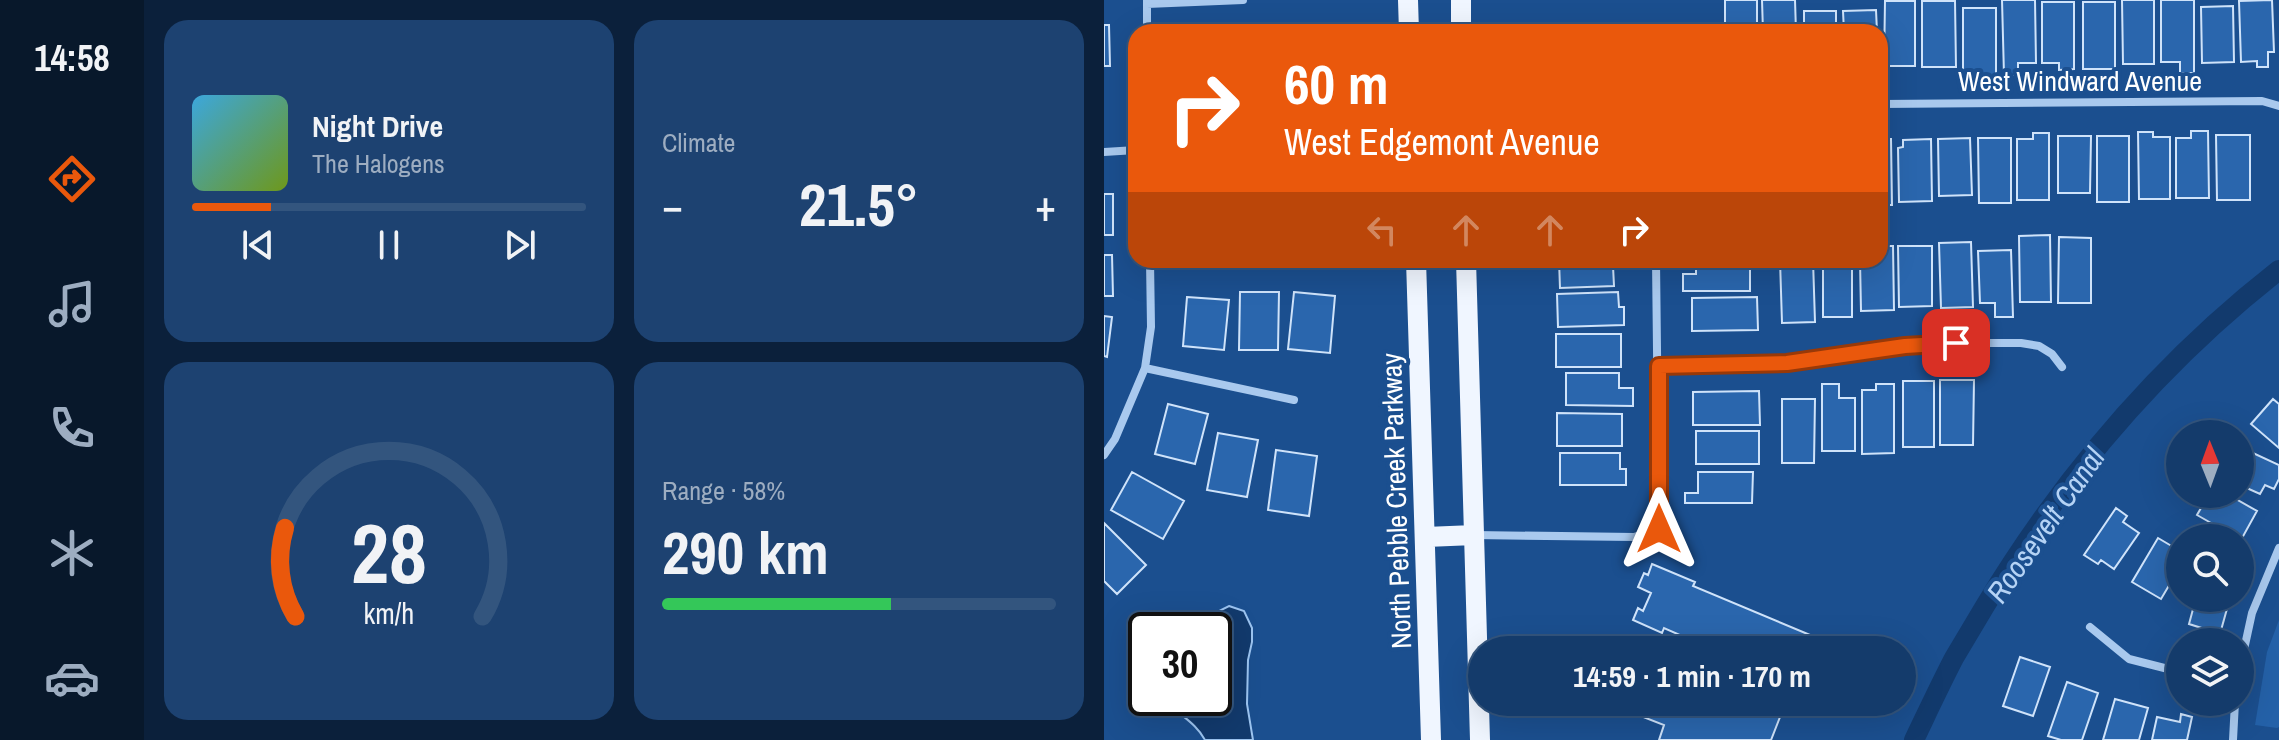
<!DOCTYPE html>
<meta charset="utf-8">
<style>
body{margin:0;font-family:"Archivo Narrow",sans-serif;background:#1d4271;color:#f1f3f6;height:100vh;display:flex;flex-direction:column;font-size:30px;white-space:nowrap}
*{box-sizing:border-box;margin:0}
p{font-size:26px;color:#9dadc1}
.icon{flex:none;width:44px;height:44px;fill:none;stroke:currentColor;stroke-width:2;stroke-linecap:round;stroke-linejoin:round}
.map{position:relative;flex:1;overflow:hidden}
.panel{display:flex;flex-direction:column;gap:20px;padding:20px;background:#0b203b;width:960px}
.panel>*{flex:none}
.hud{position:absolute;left:24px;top:24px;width:760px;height:244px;border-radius:24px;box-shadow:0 8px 32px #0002,0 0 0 2px #33557e;background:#ea580c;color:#fff;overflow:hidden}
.needle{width:52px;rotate:359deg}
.buttons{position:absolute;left:1062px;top:420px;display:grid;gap:16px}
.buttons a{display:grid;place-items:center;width:88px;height:88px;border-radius:50%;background:#143b6b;box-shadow:0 8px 32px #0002,0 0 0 2px #33557e;font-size:40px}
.speed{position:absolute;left:24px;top:612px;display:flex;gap:16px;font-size:40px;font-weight:700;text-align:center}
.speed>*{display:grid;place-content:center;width:104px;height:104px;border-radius:50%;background:#143b6b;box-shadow:0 8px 32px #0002,0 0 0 2px #33557e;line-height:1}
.speed .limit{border:4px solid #111;border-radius:12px;background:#fff;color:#111}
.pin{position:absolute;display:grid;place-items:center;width:68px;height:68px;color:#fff;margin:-34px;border-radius:16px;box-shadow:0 4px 12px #0006}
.me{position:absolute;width:88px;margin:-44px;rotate:0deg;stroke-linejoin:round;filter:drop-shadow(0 0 6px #0008)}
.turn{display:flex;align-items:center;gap:28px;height:168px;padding:0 24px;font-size:36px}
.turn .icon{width:104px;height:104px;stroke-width:2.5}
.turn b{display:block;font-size:56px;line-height:68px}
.lanes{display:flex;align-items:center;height:76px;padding:0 24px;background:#0003;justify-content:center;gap:40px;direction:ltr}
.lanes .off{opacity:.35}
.big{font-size:60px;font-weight:800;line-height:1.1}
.panel .tile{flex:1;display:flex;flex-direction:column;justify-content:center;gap:12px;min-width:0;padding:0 28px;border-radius:24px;background:#1d4271}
.panel .dial{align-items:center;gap:0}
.dial svg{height:208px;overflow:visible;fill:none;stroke:#33557e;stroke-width:7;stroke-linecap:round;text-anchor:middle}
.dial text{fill:#f1f3f6;stroke:none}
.song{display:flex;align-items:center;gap:24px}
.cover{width:96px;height:96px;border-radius:12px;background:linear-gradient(135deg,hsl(200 70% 55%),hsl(80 70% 35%))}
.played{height:8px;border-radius:4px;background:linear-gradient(90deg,#ea580c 20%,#33557e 20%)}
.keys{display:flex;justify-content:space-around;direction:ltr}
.heat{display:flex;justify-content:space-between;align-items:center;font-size:44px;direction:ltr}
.charge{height:12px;border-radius:6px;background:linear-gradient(90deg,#34c759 58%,#33557e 0)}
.panel .tiles{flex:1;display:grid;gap:20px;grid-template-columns:repeat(2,1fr)}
.trip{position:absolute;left:364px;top:636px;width:448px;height:80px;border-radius:40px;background:#143b6b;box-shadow:0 8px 32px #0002,0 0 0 2px #33557e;font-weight:800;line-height:80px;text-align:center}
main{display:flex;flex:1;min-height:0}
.menu{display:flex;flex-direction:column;width:144px;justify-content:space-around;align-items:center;background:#08182b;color:#9dadc1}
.menu .icon{width:56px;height:56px}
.menu .selected{color:#ea580c}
.menu b{font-size:36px;color:#f1f3f6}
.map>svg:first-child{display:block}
</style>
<main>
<nav class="menu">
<b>14:58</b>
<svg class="icon selected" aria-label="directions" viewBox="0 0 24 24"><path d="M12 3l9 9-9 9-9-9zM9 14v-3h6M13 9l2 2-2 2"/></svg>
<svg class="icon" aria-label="music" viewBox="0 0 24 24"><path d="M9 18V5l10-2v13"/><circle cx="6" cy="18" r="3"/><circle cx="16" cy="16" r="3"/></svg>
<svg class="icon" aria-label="phone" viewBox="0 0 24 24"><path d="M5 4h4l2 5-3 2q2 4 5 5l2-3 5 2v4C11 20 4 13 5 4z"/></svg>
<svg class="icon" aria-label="climate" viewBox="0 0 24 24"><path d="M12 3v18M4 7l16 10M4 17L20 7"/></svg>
<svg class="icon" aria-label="car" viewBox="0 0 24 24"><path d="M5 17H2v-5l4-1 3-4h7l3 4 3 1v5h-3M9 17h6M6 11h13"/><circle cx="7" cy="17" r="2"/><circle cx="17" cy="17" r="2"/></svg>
</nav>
<section class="panel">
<div class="tiles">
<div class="tile">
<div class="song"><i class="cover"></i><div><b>Night Drive</b><p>The Halogens</p></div></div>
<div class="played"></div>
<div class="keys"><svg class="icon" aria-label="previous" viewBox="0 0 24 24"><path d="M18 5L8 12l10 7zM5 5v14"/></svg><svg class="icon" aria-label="pause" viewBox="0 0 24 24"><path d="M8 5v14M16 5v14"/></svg><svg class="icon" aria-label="next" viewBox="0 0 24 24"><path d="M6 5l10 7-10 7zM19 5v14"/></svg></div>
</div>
<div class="tile"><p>Climate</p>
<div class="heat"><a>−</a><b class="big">21.5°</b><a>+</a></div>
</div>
<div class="tile dial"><svg viewBox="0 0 100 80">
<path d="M14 69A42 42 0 1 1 86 69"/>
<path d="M14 69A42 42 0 0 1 10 35" stroke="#ea580c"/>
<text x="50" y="56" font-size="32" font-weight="700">28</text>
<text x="50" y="72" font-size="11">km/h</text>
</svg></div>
<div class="tile"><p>Range · 58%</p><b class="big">290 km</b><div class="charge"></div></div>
</div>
</section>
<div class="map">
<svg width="1175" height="740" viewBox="0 0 1175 740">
<rect width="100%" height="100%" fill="#1b4f8f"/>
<path fill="#2461a8" d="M1175 620V727L1173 728 1151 725 1163 652Z"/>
<path fill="#123a6d" stroke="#9cc4f0" stroke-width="2" d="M125 606 140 611 148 628V642L144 660 143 704 149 740H101C91 721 72 714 60 698H110V630H99L109 614Z"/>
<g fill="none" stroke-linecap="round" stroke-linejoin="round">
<path stroke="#123a6d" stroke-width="20" d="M810 740C823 713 836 685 850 658 860 641 871 623 881 606 959 477 1056 363 1175 270"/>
</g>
<path fill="#2a66ad" stroke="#cfe3fa" stroke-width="2" d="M621 0H653V32H621Z
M658 0H691L692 32H659Z
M898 0H931L932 63H914V75H900Z
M1018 0H1050V64H1019Z
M1057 0H1090V73H1076V62H1057Z
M1168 0 1170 52H1164V67H1153V61L1137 62 1135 1Z
M781 1H811V66H780Z
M818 1H851L852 67H818Z
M938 2H970V69L955 70V63H938Z
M979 2H1011V69H979Z
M1129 6 1130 62 1098 63 1097 7Z
M859 8H892V75H859Z
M772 10 773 32H740L739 11Z
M700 11H732V32H700Z
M0 25H5L6 66H0Z
M1087 131H1104L1105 198H1072V138H1087Z
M1034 132H1049V137H1066V199H1035Z
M929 133H945V200H913V139H929Z
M1112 135H1146V200H1113Z
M954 136H987L986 193H954Z
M993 136H1025V202H993Z
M866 138 868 195 835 196 834 139Z
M874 138H907V203H875Z
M776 139H787L788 205H776Z
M827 139 828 201 795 202 794 148 799 147V140Z
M0 194H9V235H0Z
M946 235 947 302H916L915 236Z
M955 237 987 238V303H954Z
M867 242 869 307 837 308 835 243Z
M776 246H789L790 310 757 311 756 260H776Z
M794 246H828V306L795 307Z
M907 250 909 317H891V303H876L874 251Z
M0 255H8L9 296H0Z
M455 260H522L523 265 509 266 510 286 456 288Z
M592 260H646V291H579V274H592Z
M676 260H709L711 322 678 323Z
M719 260H748V317H719Z
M136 292H175L174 350H135Z
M190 292 231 296 226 353 184 349Z
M514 292 515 307H520V325L454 327 453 294Z
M83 297 125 300 120 350 79 346Z
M653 297 654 330 588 331V298Z
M0 316 8 317 3 357 0 356Z
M452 334H517V367H452Z
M462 373H515V388H529V406L462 405Z
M836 380H870L869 445H836Z
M799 381H830V447H799Z
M718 384H735V398H751V451H718Z
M772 384H790V453L758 454V390H772Z
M655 391 656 425H589V392Z
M678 399H711L710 463H678Z
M1169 399 1175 404V448L1147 424Z
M64 404 104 414 91 464 51 454Z
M453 413 518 414V446H453Z
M592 431H655V464H592Z
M114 433 154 440 143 497 103 490Z
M1136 447 1175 465V479L1170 489 1161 485 1156 494 1136 485Z
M172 450 213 456 205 516 164 510Z
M456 453H516V469H522V485H456Z
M28 472 80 501 59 539 7 510Z
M594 472H649L648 503H581V493H594Z
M1105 494H1123L1153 511 1137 540 1093 515Z
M1012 508 1023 516 1019 522 1035 533 1010 569 997 560 994 564 980 555Z
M0 523 42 565 13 594 0 581Z
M1054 538 1076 551V567L1057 599 1028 582Z
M548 564 591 582 589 586 742 650H610L560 628 558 633 529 620 534 608 539 611 547 593 534 587 540 573 544 575Z
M1092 598H1126L1114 641 1101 638 1104 630 1085 624Z
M916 657 946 667 929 716 899 706Z
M963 682 994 693 978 740H957L944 736Z
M1011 699 1044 708 1035 740H999Z
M513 702H558L572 709 575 702H656L654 707 676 717 667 740H555L560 725 511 706Z
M1077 714 1088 717 1083 740H1048L1053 717 1076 722Z"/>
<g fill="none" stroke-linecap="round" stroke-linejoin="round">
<path stroke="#a9c9ee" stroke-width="8" d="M43 1V32
M43 4 139 0
M776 104 1158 101 1175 106
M0 152 32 150
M555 366 683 363 801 346 852 343H917L935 346 948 354 958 367
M41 368 190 400
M0 455 11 439 41 368 47 327 46 260
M370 535 530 537 555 529 552 260
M986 627 1025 659 1076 672
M1136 668 1148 613 1175 548
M1129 740 1131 702"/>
<path stroke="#f0f6ff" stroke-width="20" d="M304 0 305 32
M357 0V32
M312 260 327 740
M362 260 376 740
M322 537 370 535"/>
</g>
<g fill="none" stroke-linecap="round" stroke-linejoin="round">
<g stroke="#983908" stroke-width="20">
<path id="route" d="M555 529V366L683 363 801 346 852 343"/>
</g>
<use href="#route" stroke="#ea580c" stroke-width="14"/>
</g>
<g text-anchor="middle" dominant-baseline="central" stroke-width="8" stroke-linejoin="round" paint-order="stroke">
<g font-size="28" fill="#fff" stroke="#1b4f8f">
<text x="976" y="81">West Windward Avenue</text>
<text transform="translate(292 501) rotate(-92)">North Pebble Creek Parkway</text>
</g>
<g font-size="30" font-style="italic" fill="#b5d3f5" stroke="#1b4f8f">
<text transform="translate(941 525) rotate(-55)">Roosevelt Canal</text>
</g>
</g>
</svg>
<div class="buttons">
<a><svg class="needle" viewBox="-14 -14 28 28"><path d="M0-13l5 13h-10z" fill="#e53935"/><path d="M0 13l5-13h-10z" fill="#9dadc1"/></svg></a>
<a><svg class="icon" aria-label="search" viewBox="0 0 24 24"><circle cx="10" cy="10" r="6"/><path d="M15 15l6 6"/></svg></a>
<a><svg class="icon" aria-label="layers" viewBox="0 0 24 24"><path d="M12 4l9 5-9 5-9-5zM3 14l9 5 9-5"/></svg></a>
</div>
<div class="speed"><div class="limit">30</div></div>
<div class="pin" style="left:852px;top:343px;background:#d93025"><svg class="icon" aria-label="arrive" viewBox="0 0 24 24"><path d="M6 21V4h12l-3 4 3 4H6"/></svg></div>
<svg class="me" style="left:555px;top:529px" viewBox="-20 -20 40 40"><path d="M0-17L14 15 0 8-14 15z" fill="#ea580c" stroke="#fff" stroke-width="4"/></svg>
<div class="trip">14:59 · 1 min · 170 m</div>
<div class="hud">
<div class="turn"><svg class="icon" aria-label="right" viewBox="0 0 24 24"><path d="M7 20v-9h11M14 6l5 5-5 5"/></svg><div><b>60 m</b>West Edgemont Avenue</div></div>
<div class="lanes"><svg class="icon off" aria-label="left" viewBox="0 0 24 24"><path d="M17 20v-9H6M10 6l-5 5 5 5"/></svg><svg class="icon off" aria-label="ahead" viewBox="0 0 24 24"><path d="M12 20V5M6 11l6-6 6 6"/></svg><svg class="icon off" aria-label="ahead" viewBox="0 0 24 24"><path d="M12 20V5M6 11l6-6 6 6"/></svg><svg class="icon" aria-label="right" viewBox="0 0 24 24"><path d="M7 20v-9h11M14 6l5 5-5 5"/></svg></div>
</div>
</div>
</main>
